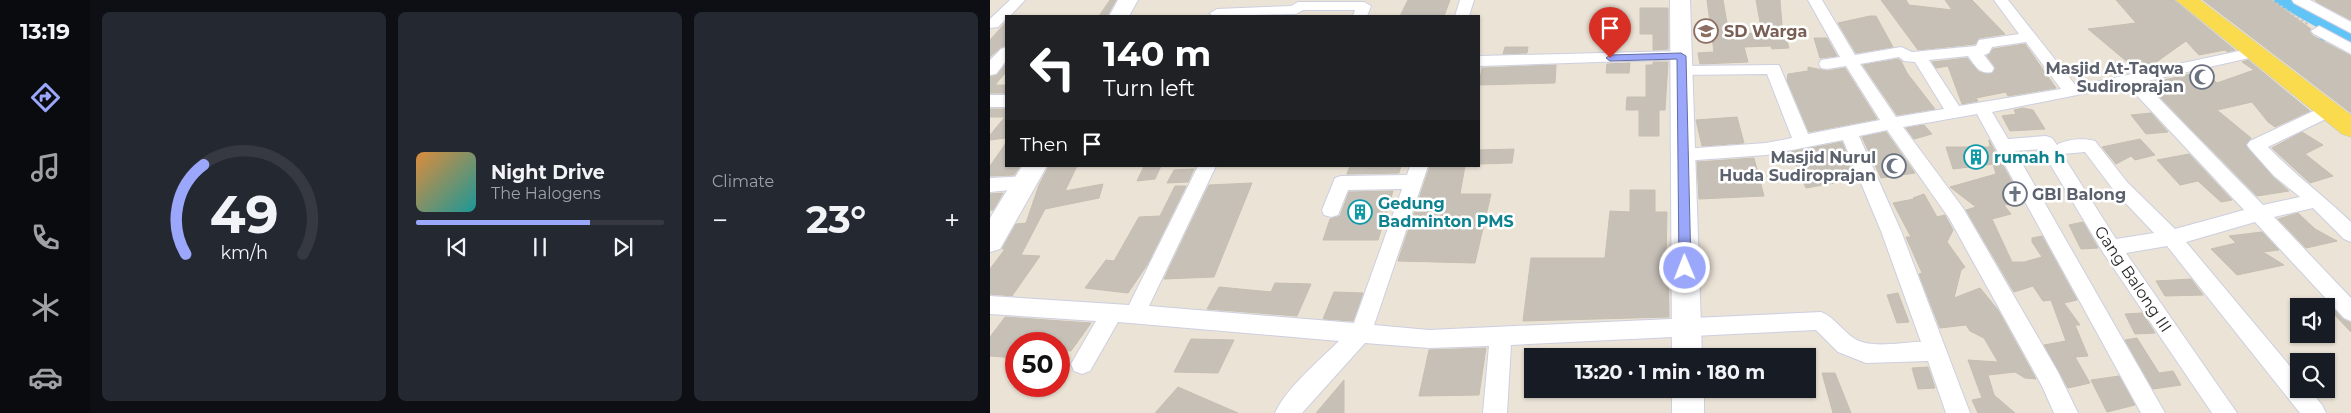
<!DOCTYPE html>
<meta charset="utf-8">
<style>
body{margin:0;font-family:Montserrat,sans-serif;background:#242831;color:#f1f3f6;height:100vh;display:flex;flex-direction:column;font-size:19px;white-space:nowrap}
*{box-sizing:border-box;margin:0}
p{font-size:16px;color:#9ea1a6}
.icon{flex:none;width:28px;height:28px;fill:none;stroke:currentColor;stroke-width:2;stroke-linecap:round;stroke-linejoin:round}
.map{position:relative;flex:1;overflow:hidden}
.drawer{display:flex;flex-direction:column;gap:12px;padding:12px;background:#0d0f14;width:900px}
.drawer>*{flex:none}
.guide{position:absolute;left:15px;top:15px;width:475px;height:152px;border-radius:0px;box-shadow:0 1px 4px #0004;background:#202124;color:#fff;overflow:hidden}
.fabs{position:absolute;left:1300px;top:298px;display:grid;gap:10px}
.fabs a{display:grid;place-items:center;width:45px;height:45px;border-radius:0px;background:#171b24;box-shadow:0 1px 4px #0004;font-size:25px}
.speed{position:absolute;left:15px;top:332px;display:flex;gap:10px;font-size:25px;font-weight:700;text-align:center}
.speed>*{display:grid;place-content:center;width:65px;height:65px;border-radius:50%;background:#171b24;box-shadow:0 1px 4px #0004;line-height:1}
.speed .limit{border:8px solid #d22;background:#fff;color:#111}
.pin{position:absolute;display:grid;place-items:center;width:42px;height:42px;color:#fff;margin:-51px -21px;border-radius:50% 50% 50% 0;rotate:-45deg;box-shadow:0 0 5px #0007}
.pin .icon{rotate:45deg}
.me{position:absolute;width:55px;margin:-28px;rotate:359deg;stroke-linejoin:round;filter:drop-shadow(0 0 4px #0008)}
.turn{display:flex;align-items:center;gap:18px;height:105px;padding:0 15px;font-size:22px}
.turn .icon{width:65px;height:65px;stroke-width:2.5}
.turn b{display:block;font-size:35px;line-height:42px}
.then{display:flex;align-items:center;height:48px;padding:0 15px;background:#0003;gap:10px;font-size:19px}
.big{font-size:38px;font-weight:700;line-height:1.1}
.drawer .card{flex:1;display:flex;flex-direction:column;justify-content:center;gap:8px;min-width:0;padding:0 18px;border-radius:8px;background:#242831}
.drawer .dial{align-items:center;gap:0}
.dial svg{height:130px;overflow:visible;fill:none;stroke:#363941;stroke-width:7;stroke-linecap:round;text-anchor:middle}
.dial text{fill:#f1f3f6;stroke:none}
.song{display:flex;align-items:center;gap:15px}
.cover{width:60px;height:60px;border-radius:8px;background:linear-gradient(135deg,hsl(30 70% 55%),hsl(180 70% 35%))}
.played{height:5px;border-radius:2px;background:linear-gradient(90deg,#9aa7fa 70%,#363941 70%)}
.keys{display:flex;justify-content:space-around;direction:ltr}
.heat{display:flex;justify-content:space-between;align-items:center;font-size:28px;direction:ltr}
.drawer .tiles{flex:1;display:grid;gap:12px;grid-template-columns:repeat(3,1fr)}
.trip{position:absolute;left:534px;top:348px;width:292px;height:50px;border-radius:0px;background:#171b24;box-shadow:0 1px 4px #0004;font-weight:700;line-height:50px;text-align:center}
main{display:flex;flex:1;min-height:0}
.menu{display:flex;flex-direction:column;width:90px;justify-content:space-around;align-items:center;background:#090b0e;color:#9ea1a6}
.menu .icon{width:35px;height:35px}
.menu .active{color:#9aa7fa}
.menu b{font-size:22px;color:#f1f3f6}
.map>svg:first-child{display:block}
</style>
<main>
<nav class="menu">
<b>13:19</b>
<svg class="icon active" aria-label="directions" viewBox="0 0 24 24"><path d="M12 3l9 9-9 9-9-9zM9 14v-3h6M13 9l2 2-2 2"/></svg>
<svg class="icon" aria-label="music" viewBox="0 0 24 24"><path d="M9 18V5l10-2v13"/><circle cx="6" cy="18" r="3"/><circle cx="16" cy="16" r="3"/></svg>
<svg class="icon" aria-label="phone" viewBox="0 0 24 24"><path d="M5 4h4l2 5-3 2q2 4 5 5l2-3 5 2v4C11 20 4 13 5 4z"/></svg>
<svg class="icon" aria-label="climate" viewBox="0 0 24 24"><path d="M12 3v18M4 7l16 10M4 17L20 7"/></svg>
<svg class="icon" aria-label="car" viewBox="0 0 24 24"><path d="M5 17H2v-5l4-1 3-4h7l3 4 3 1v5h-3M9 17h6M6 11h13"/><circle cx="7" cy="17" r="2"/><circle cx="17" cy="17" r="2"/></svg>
</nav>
<section class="drawer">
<div class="tiles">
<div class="card dial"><svg viewBox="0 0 100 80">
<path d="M14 69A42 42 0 1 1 86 69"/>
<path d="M14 69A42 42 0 0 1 25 14" stroke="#9aa7fa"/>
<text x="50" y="56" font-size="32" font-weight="700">49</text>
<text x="50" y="72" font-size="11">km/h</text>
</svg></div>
<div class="card">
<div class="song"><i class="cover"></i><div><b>Night Drive</b><p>The Halogens</p></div></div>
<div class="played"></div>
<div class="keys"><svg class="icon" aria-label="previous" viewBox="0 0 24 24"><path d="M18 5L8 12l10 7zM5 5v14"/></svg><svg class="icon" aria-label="pause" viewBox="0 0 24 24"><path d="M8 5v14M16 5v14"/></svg><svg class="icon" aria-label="next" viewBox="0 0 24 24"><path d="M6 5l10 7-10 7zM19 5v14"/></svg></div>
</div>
<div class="card"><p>Climate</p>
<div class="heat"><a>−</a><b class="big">23°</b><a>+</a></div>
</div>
</div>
</section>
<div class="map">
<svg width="1361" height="413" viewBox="0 0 1361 413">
<rect width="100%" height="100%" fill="#ebe3d6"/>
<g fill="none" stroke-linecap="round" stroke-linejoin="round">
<path stroke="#60c5f6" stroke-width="4" d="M1326 42 1352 33"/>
<path fill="#60c5f6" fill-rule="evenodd" d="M1282 0H1309L1361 28V44L1353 42 1286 4Z"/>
</g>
<path fill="#c6c0b7" stroke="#c6bfb0" d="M120 0H126L117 16H109Z
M418 0H460L454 16H410Z
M717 0H733L739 34 772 33 766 0H790L792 25 799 48 782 49 781 46 754 47 758 62 710 64 708 53 724 52Z
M891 0H916L919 5 962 10 955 0H982L1015 34 989 38 985 44 928 50Z
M1126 0H1184L1245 50 1237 52 1235 50 1209 55 1196 41 1165 63 1141 65 1098 29 1146 23Z
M1213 0H1281L1321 29 1319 31 1323 36 1361 56V113Z
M1325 0H1361V20L1327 2Z
M650 8H678V49L663 50V34H650Z
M880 16H886L903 47 866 53 848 23Z
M16 22V45L10 48 0 57V40Z
M824 38H837L847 56 830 58Z
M1035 44 1066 88 1018 96 1016 92 986 98 988 101 972 104 958 66 946 68 942 62 977 58 989 72 1002 74 1005 67 997 56 1003 49Z
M515 47H538L537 53 513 54Z
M908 59 911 61 917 73 945 109 907 115 873 65Z
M1258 60 1320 111 1285 127 1278 122 1262 102 1227 110 1261 138 1256 146 1283 177 1299 191 1267 196 1157 84 1213 71 1227 83 1264 70 1252 62Z
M663 62H678L675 110H669V136H649V110H636L637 97H656V65H663Z
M640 63 639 73H616L617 64Z
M16 64V72L5 85H16V93H0V77L7 75Z
M566 65 565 83 489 85 492 68Z
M818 67 837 71 855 68 887 119 819 132 797 80 798 74 818 71Z
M1033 108 1043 110 1055 129 1020 131 1012 116 1026 114 1024 110Z
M0 109H16V138L0 140V135L15 117H0Z
M1161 113 1178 132 1156 134 1141 115Z
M747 117 754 143 712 146 706 120Z
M934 125 942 134 924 139 916 128Z
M896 132 925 173 891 178 872 137Z
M1312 132 1333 145 1315 154 1343 176 1320 183 1282 148Z
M1150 139 1165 155 1145 160 1141 156 1126 164 1112 147Z
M999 140 1033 202 1014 205 1021 214 1002 219 1022 262H1034L1052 257 1042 242V238L1052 236 1087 300 1074 303 1090 325H1085L1098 356 1085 357 1100 383 1078 388 1054 345 1076 341 1061 300 1053 301 1043 286 1024 292 976 210 986 207 960 187 1006 174 1003 164 963 169 956 147H1000Z
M852 142 867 179 816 188 800 152Z
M16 143V166H30L24 175 0 176V166Z
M524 149 522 163 489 164V150Z
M1199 154 1242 200 1231 202 1208 181 1190 185 1167 160Z
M764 158 774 196 709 199 707 162Z
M59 166H87L75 191 113 184 109 198 55 209 31 255 50 256 22 296 0 294V269L15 249H12L26 224 36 223 49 185Z
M154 166H171L165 179 147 181Z
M360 166H411L409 173 357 174Z
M440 166H475L470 194H501L485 263 408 261Z
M204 169 198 182 177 183 184 170Z
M262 183 224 277 174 279 219 185Z
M185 186H196L157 265 138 293 95 288 116 260 124 261 149 217 170 216Z
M640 190H665V212H677L676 257H678L679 317 533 321 541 258H615L620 211 640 212Z
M403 191 388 240H333L340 219 350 216 359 192Z
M13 193 3 210H0V194Z
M934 194 947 217 955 215 957 219 963 230 957 242 975 267 971 270 964 298 990 288 1008 310 1046 379 1035 378 1025 372 998 375 1004 395 1025 413H988L982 400 992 398 978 360 1008 362 994 338 980 331 976 325 950 328 929 274 932 273 916 237H921L903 203 924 199 923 198Z
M1308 213 1325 229 1347 241 1316 248 1288 219Z
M1093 222 1108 248 1091 249 1079 225Z
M1272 232 1289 250 1273 252 1294 265 1247 275 1221 249 1246 243 1239 236Z
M1201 279 1213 295 1175 296 1166 281Z
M285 283 321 284 307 316 217 309 229 287 281 292Z
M344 292 373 293 363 321 333 319Z
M908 293 919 322 907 323 897 295Z
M1342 307 1353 319 1361 323V332L1338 308Z
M1152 313 1165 333 1145 334 1135 314Z
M15 317 86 322 101 323 81 351 69 350V344H26V358L0 356V337Z
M1147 338 1169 373 1183 371 1191 385 1163 389 1135 340Z
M201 339 244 340 228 373 184 372Z
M496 348 489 395 429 396 439 350Z
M938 367 945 388 928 389 922 368Z
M832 373H845L861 413H843Z
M1129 376 1145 405 1117 412 1101 380Z
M354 380V413H326Z
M188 387 248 413H165Z"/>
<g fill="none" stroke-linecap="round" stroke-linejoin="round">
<g stroke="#cccfe1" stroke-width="2">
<path id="street" d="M20 0H35L20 16H16V19L8 27 0 28V19Z
M470 0H484L479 16H465Z
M818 0H832L865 55 911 47 922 52 986 46 989 40 1029 34 1004 0H1018L1086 86 1263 48 1268 50 1271 53 1268 56 1153 82 1273 205 1310 197 1284 176 1260 149 1257 145 1260 141 1332 107 1338 105 1344 107 1346 111 1344 115 1278 147C1304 174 1334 196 1361 222V242L1354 239 1323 208 1284 217 1361 298V321L1354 318 1265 222 1196 242 1309 377V389H1319L1332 405 1336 413H1310L1177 246 1136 253 1247 413H1222L1114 254 1051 149 1025 151 1175 413H1151L987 114 913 127 973 208 1068 372 1088 413H1064L1052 386 959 218 897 130 869 136 911 231 980 413H956L938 361 876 363 848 352 826 330 521 345 517 413H493L499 346 439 348 375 343 312 413H285C297 387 329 361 349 341L128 322 100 371 92 374 84 371 81 364 106 321 0 314V296L139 305 208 166H226L159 306 364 323 412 189 358 190 348 215 341 217 334 215 332 210 345 178 351 176 417 175 420 166H438L384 325 439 330 831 312C845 317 852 331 865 339 882 349 911 342 931 342L891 231 853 140 776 155 693 161 687 160 684 155 687 150 693 149 776 143 802 138 777 74 686 75 684 71 686 67 692 66 789 65 818 134 890 120 856 66 837 69 831 68 829 64 831 60 850 57ZM1036 42 1071 89 969 106 939 60 978 56C985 65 989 75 1002 72L1004 68 994 55 999 53 1002 47ZM909 57 914 61 925 62 954 109 906 117 870 64ZM1137 85 1254 210 1185 229 1137 182 1105 141C1095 138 1076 139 1067 145L1062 138 1056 136 1018 139 1002 112ZM1095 152 1125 192 1164 233 1126 239 1072 154Z
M1302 0H1320L1361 22V33L1304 3Z
M308 2H374L381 6 377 16H363L365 10H313L306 14 222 16 220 13 227 9 301 6Z
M1329 26 1361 43V54L1324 34 1321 31Z
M16 47V61L6 74 0 75V60L11 49Z
M691 51 697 53 699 56 697 59 489 66V56Z
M0 95H16V107H0Z
M36 176 42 178 45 183 42 188 0 192V178Z"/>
</g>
<g stroke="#cccfe1" stroke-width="2">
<path id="secondary" d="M128 0H148L139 16H119Z
M680 0H700L712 356H682Z
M32 166H57L10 249 0 252V218Z
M682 389H714V413H682Z"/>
</g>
<g stroke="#c7c7c7" stroke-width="1">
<path id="primary" d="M1186 0H1210L1361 115V137L1352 134Z"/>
</g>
<path stroke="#c7c7c7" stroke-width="2" stroke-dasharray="3 2" stroke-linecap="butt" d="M1282 0 1319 25"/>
<use href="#street" fill="#fff" fill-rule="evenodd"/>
<use href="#secondary" fill="#fff" fill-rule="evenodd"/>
<use href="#primary" fill="#f9db4d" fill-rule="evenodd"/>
</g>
<path fill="#9aa7fa" stroke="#646da2" d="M691 53 696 56 701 268 695 273 689 268 687 59 620 61 616 58 620 55Z"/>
<defs>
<g id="school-ring" transform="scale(1.25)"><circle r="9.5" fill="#fff" stroke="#8d6e63" stroke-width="1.5"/><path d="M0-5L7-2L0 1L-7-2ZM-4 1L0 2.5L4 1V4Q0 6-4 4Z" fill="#8d6e63"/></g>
<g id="mosque-ring" transform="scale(1.25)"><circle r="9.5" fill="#fff" stroke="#6b7280" stroke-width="1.5"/><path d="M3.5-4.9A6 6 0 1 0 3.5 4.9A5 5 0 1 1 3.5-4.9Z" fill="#6b7280"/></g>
<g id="building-ring" transform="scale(1.25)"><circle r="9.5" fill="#fff" stroke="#0f9aa8" stroke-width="1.5"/><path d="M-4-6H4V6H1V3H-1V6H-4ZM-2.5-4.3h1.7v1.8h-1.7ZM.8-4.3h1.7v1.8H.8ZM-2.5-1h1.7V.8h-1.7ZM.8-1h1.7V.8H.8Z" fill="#0f9aa8"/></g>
<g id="church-ring" transform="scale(1.25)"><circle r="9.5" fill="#fff" stroke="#6b7280" stroke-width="1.5"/><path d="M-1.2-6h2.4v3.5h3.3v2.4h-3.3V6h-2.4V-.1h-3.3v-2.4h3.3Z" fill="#6b7280"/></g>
</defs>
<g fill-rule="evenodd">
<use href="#school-ring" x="716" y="31"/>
<use href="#mosque-ring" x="1212" y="77"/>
<use href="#building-ring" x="986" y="157"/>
<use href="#mosque-ring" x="904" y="166"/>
<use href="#church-ring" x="1025" y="194"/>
<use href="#building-ring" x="370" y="212"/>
</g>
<g text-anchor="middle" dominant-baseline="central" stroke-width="5" stroke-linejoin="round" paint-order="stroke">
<g font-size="16" font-weight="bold" fill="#785e54" stroke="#fff" text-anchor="start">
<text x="734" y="31">SD Warga</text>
</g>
<g font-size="16" font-weight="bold" fill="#5b616d" stroke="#fff" text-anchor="end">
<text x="1194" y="68">Masjid At-Taqwa<tspan x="1194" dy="18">Sudiroprajan</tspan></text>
<text x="886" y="157">Masjid Nurul<tspan x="886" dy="18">Huda Sudiroprajan</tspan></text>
<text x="1042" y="194" text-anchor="start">GBI Balong</text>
</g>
<g font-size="16" font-weight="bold" fill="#0d838f" stroke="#fff" text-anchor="start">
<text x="1004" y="157">rumah h</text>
<text x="388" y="203">Gedung<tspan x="388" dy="18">Badminton PMS</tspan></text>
</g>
<g font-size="16" fill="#272727" stroke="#fff">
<text transform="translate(1143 279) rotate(56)">Gang Balong III</text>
</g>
</g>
</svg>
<div class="fabs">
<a><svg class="icon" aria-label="sound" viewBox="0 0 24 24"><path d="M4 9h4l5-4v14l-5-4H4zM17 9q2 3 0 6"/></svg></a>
<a><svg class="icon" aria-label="search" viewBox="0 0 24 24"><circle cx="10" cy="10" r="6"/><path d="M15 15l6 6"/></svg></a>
</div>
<div class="speed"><div class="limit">50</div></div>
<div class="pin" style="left:620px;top:58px;background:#d93025"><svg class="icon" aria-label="arrive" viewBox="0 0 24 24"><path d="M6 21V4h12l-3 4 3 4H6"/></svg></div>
<svg class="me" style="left:695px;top:268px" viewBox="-20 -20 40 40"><circle r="17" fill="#9aa7fa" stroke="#fff" stroke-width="3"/><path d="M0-11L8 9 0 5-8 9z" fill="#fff"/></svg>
<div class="trip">13:20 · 1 min · 180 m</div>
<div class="guide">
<div class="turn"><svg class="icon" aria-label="left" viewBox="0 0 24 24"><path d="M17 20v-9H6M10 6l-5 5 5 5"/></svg><div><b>140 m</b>Turn left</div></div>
<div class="then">Then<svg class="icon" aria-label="arrive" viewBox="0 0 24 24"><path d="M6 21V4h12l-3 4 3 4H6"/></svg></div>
</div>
</div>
</main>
